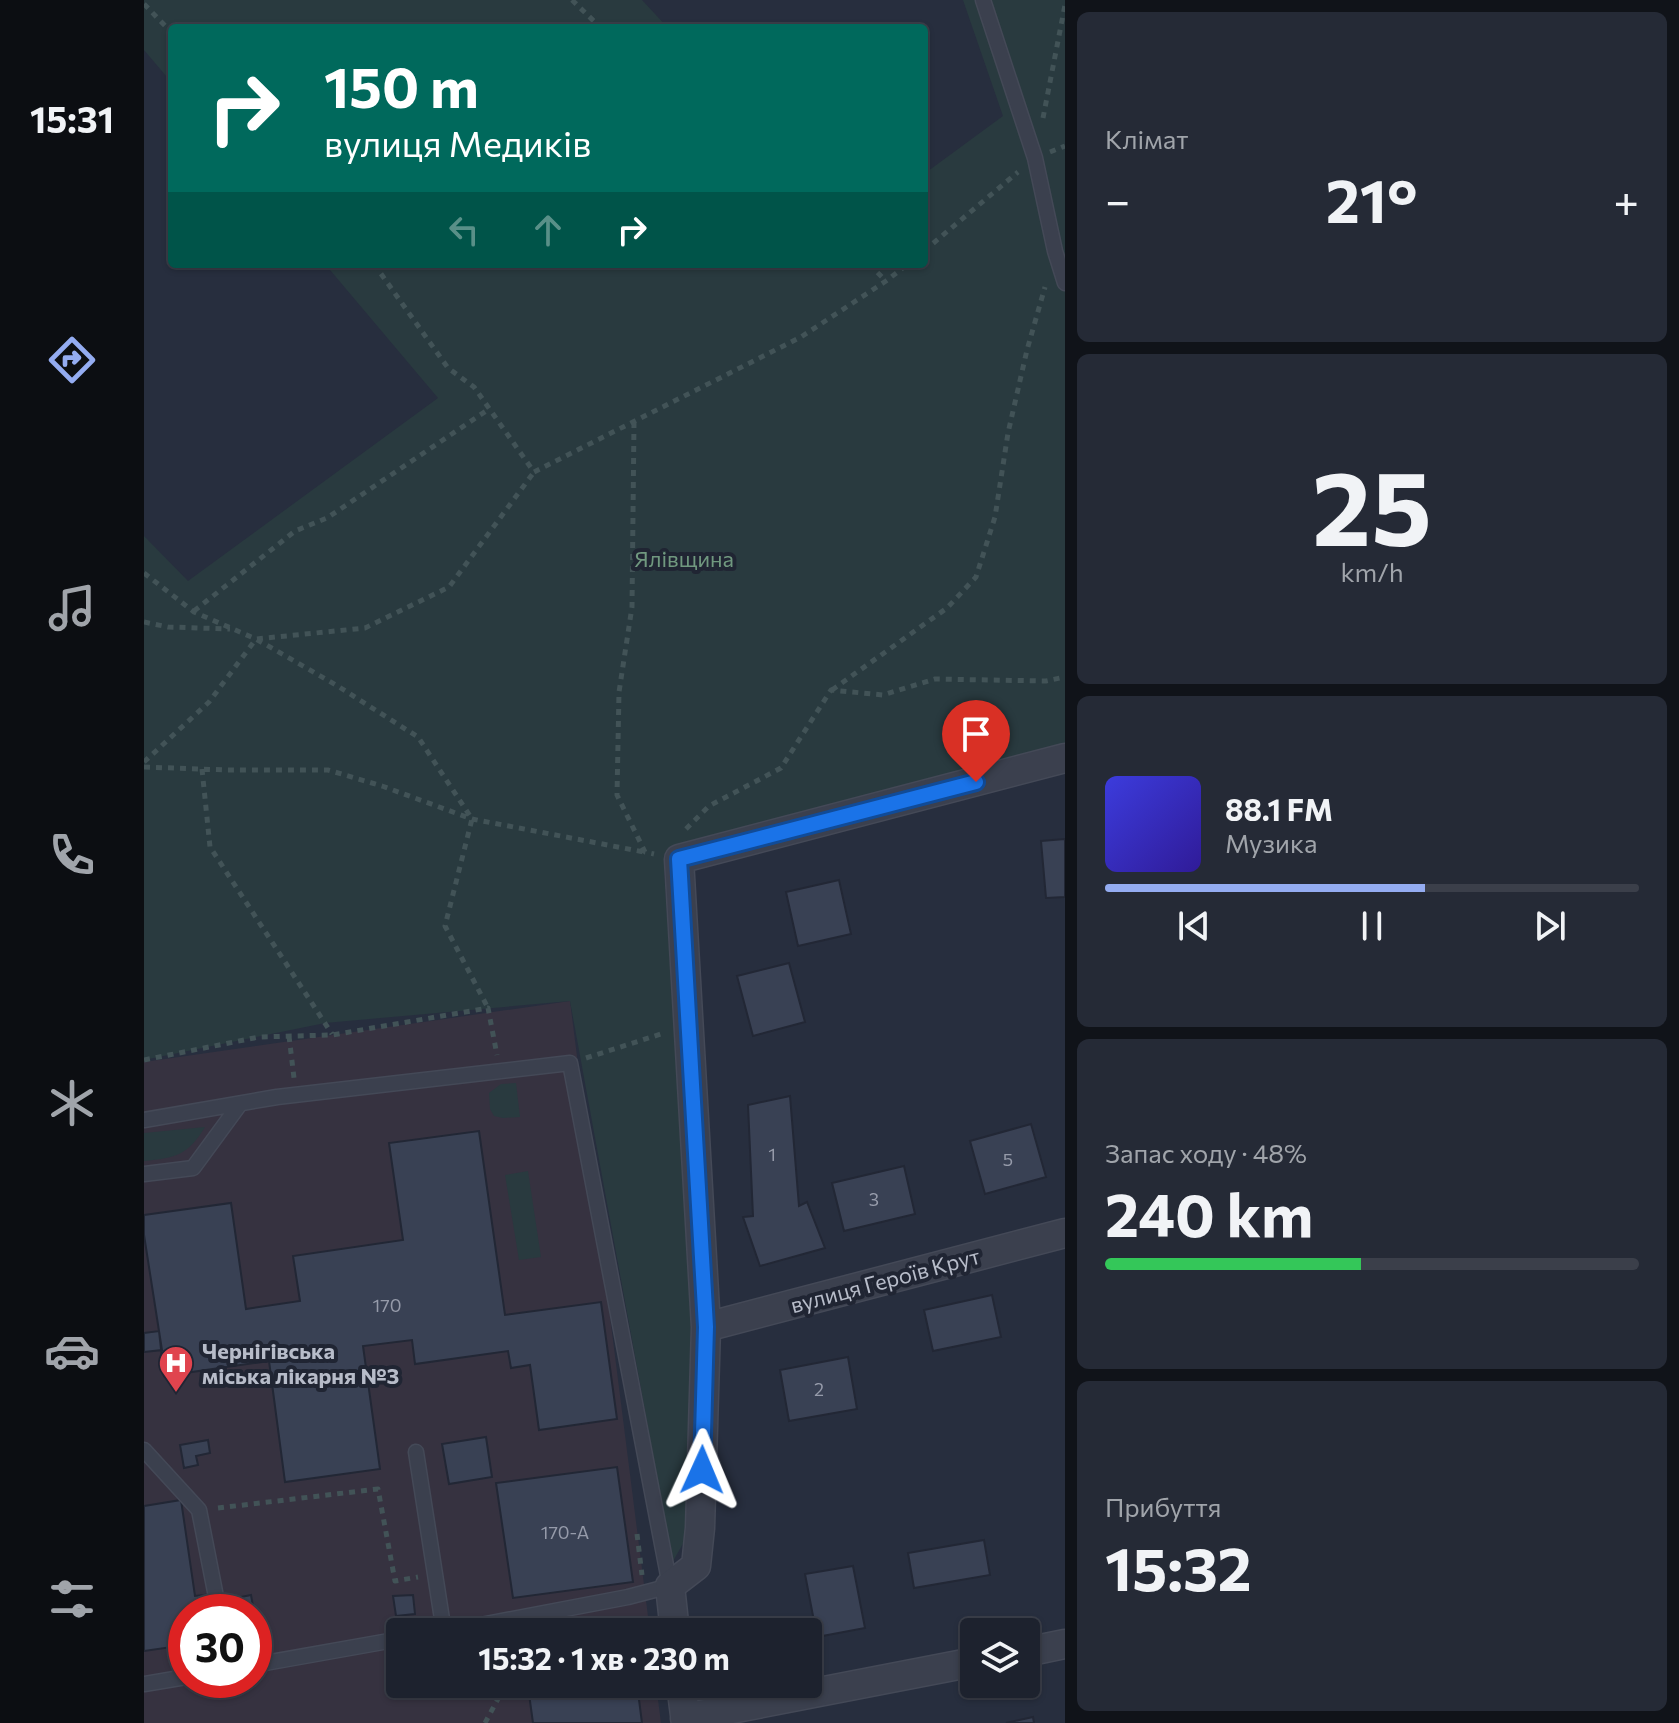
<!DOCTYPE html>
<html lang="uk">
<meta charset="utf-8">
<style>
body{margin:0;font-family:Commissioner,sans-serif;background:#252a36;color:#f1f3f6;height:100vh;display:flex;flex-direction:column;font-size:30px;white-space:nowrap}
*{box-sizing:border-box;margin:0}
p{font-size:26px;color:#a0a4aa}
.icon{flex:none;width:44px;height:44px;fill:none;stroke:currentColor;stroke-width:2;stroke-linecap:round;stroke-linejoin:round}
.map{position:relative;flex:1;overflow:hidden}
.panel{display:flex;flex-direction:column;gap:12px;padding:12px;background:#101319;width:614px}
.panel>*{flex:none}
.hud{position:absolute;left:24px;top:24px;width:760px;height:244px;border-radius:8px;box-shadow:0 2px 6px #0004,0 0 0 2px #3b3f4a;background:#00695c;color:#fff;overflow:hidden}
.buttons{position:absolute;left:816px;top:1618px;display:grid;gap:16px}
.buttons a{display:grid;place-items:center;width:80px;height:80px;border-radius:8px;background:#1d222e;box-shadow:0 2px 6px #0004,0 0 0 2px #3b3f4a;font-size:40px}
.speed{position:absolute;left:24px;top:1594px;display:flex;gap:16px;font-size:40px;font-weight:700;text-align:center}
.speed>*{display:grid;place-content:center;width:104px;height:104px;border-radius:50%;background:#1d222e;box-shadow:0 2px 6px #0004,0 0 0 2px #3b3f4a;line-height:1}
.speed .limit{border:12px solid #d22;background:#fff;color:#111}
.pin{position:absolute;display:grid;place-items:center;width:68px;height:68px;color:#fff;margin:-82px -34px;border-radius:50% 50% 50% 0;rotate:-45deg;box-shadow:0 0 8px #0007}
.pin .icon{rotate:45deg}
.me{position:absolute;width:88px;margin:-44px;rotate:1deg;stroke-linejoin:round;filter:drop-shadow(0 0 6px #0008)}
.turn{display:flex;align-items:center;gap:28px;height:168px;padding:0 24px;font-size:36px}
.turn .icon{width:104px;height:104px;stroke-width:2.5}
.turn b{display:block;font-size:56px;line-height:68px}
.lanes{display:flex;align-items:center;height:76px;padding:0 24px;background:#0003;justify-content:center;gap:40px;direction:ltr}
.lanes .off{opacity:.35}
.big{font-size:60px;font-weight:700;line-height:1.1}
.panel .widget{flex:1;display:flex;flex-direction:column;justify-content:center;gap:12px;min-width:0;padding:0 28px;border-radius:12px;background:#252a36}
.panel .dial{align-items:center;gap:0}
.dial b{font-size:104px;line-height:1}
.song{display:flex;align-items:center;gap:24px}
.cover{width:96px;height:96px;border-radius:12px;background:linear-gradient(135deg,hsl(240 70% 55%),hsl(250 70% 35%))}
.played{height:8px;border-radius:4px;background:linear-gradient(90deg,#94acf1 60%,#3b3f4a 60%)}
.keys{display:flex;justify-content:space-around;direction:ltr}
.heat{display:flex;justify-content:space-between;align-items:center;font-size:44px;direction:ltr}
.charge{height:12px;border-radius:6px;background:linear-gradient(90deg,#34c759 48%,#3b3f4a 0)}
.trip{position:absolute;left:242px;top:1618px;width:436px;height:80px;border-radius:8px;background:#1d222e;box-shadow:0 2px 6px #0004,0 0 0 2px #3b3f4a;font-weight:700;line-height:80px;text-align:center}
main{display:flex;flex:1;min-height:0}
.menu{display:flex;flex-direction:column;width:144px;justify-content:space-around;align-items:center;background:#0c0e12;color:#a0a4aa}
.menu .icon{width:56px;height:56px}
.menu .on{color:#94acf1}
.menu b{font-size:36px;color:#f1f3f6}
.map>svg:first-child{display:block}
</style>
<main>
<nav class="menu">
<b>15:31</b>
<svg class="icon on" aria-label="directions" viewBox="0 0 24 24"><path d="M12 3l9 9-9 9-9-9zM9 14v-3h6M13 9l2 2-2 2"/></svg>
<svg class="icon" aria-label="music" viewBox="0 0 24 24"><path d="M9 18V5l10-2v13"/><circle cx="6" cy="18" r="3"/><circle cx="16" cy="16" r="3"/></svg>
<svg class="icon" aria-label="phone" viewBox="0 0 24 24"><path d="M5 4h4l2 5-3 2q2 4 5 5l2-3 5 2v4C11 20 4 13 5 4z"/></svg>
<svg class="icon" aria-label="climate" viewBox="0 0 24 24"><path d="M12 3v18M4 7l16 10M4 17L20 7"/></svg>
<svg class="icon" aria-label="car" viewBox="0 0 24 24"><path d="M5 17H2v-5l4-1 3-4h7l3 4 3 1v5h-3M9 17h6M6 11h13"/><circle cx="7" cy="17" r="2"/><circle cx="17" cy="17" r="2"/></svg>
<svg class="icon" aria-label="filters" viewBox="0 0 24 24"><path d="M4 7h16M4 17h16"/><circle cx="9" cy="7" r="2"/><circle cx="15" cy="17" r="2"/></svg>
</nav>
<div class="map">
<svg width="921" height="1723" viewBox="0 0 921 1723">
<rect width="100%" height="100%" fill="#272e3e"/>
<path fill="#363240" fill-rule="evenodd" d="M426 1001 506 1632H256V1684H512L517 1723H0V1062ZM42 1612H110V1680H42Z"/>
<path fill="#293a3f" d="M0 0H498L524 28H28V83L0 50Z
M819 0H921V749L520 870 545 1256 551 1415 545 1533 524 1570 517 1498 426 1001 181 1023 0 1060V536L44 581 294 398 181 264H780V174L859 116Z
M372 1083 376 1117 359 1118 350 1116 346 1109 345 1093 357 1084Z
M61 1127C44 1155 32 1158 0 1161V1133Z
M384 1171 397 1257 375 1260 361 1175Z"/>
<path fill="#394154" stroke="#222735" stroke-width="2" d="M921 839V897L902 898 897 841Z
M695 880 707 934 654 946 642 892Z
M645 963 661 1022 609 1036 593 976Z
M646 1096 655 1206 663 1202 681 1248 616 1266 599 1217 609 1216 604 1105Z
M887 1124 902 1177 841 1194 826 1141Z
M335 1131 361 1315 457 1302 473 1419 395 1430 386 1365 367 1368 364 1351 271 1364 268 1340 219 1346 236 1469 141 1482 125 1361 20 1376 15 1331 0 1235V1215L87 1203 102 1309 156 1301 149 1256 259 1240 245 1143Z
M760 1166 771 1214 700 1231 688 1183Z
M848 1295 857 1337 789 1351 780 1310Z
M15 1331 18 1350 0 1352V1333Z
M704 1357 713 1409 645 1421 636 1370Z
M342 1437 348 1477 305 1484 298 1444Z
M64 1440 66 1453 52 1456 54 1465 40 1468 36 1445Z
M473 1467 489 1582 369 1598 352 1483Z
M37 1500 51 1596 68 1594 71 1612H42V1645L0 1651V1506Z
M840 1540 846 1575 770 1588 764 1553Z
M709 1566 721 1628 673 1637 661 1574Z
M107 1595 110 1612H84L82 1600Z
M269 1595 271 1614 252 1616 249 1596Z
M464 1684H493L498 1723H389L385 1694Z
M889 1717 890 1723H862Z"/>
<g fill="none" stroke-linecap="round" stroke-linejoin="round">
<g stroke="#444957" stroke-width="17">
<path id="service" d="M839 0 891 158 911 251 921 283
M0 1120 133 1097 426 1063 526 1586 484 1597 300 1632 272 1452
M0 1174 49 1168 96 1104
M0 1450 55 1510 75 1612
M110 1665 256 1639
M0 1684 42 1677"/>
</g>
<g stroke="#444957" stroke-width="31">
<path id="minor" d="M562 1327 921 1233
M531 1632 526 1586 552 1566 556 1528 562 1327 535 859 921 758
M882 1652 921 1644
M537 1684 542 1723
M541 1718 830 1662"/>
</g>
<path stroke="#425357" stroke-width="5" stroke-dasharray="6 6" stroke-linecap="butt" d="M428 0 457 28
M0 4 28 33
M899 118 921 5
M906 152 921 146
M780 251 874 172
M230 264 304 368 330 387 390 472 657 337 742 281 764 264
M725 264 742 281
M490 422 488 607 475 692 473 795 501 852 510 854
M0 573 50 612 112 639 221 628 305 587 390 472
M50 611 151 531 183 518 345 409
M0 622 24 627 86 629
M688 690 803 608 832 577 851 517 864 433 883 350 901 287
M0 762 65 702 112 639 192 685 274 737 328 819 301 926 344 1008
M0 767 83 770H184L238 786 328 819 500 852
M58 769 66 847 188 1034
M542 829 565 806 637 768 687 690 739 695 791 679 902 681 921 677
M145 1036 150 1078
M442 1058 520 1033
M0 1060 115 1037 188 1035 344 1008 353 1055
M74 1508 234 1489 251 1581 274 1577
M493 1534 498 1575
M452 1632 462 1621
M341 1723 362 1684"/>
<use href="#service" stroke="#3b404e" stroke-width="14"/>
<use href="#minor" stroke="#3b404e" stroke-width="28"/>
</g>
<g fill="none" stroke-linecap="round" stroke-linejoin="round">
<g stroke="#114b97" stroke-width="20">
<path id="route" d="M558 1470 562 1327 535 859 832 782"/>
</g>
<use href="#route" stroke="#1a73e8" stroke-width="14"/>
</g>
<defs>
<g id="hospital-pin" transform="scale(1.8)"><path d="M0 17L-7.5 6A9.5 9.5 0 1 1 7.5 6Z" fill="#e0444e" stroke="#202533"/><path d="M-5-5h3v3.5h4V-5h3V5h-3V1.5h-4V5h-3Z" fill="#fff"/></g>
</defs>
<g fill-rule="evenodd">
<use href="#hospital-pin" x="32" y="1363"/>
</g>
<g text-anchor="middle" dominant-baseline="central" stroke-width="8" stroke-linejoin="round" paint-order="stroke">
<g font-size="18" fill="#969baa">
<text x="628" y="1154">1</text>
<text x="864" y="1159">5</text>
<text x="730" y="1199">3</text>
<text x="243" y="1305">170</text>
<text x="675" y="1389">2</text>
<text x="421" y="1532">170-А</text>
</g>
<g font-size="22" fill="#70987f" stroke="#202533">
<text x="540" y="558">Ялівщина</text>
</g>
<g font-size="22" fill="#b7bcc9" stroke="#202533">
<text transform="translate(741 1280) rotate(-15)">вулиця Героїв Крут</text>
</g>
<g font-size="22" font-weight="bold" fill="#b7bcc9" stroke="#202533" text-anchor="start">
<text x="58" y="1350">Чернігівська<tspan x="58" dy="25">міська лікарня №3</tspan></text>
</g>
</g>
</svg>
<div class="buttons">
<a><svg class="icon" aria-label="layers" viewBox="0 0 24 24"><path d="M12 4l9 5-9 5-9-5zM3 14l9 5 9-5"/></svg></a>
</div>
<div class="speed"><div class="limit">30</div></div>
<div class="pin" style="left:832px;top:782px;background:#d93025"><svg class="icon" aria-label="arrive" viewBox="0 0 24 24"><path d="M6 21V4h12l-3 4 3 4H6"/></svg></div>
<svg class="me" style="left:558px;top:1470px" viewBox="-20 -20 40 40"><path d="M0-17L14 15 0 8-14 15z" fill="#1a73e8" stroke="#fff" stroke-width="4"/></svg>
<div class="trip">15:32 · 1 хв · 230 m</div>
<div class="hud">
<div class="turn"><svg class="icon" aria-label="right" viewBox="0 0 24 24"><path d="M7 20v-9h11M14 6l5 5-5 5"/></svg><div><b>150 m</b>вулиця Медиків</div></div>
<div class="lanes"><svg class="icon off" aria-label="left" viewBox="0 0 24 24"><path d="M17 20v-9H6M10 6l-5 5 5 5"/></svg><svg class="icon off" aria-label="ahead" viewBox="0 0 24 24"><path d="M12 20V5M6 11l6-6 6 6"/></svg><svg class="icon" aria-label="right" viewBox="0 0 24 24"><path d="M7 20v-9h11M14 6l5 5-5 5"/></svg></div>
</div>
</div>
<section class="panel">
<div class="widget"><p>Клімат</p>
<div class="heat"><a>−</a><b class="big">21°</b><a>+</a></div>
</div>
<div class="widget dial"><b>25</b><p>km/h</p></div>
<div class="widget">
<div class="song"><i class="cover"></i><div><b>88.1 FM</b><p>Музика</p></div></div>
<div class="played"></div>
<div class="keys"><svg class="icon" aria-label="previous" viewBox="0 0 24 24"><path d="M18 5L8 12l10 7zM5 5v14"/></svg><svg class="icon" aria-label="pause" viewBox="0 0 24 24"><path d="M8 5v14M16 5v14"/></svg><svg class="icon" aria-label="next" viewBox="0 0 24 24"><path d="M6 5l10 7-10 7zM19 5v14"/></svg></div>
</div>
<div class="widget"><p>Запас ходу · 48%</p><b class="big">240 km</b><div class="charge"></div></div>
<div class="widget"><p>Прибуття</p><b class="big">15:32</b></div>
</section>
</main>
